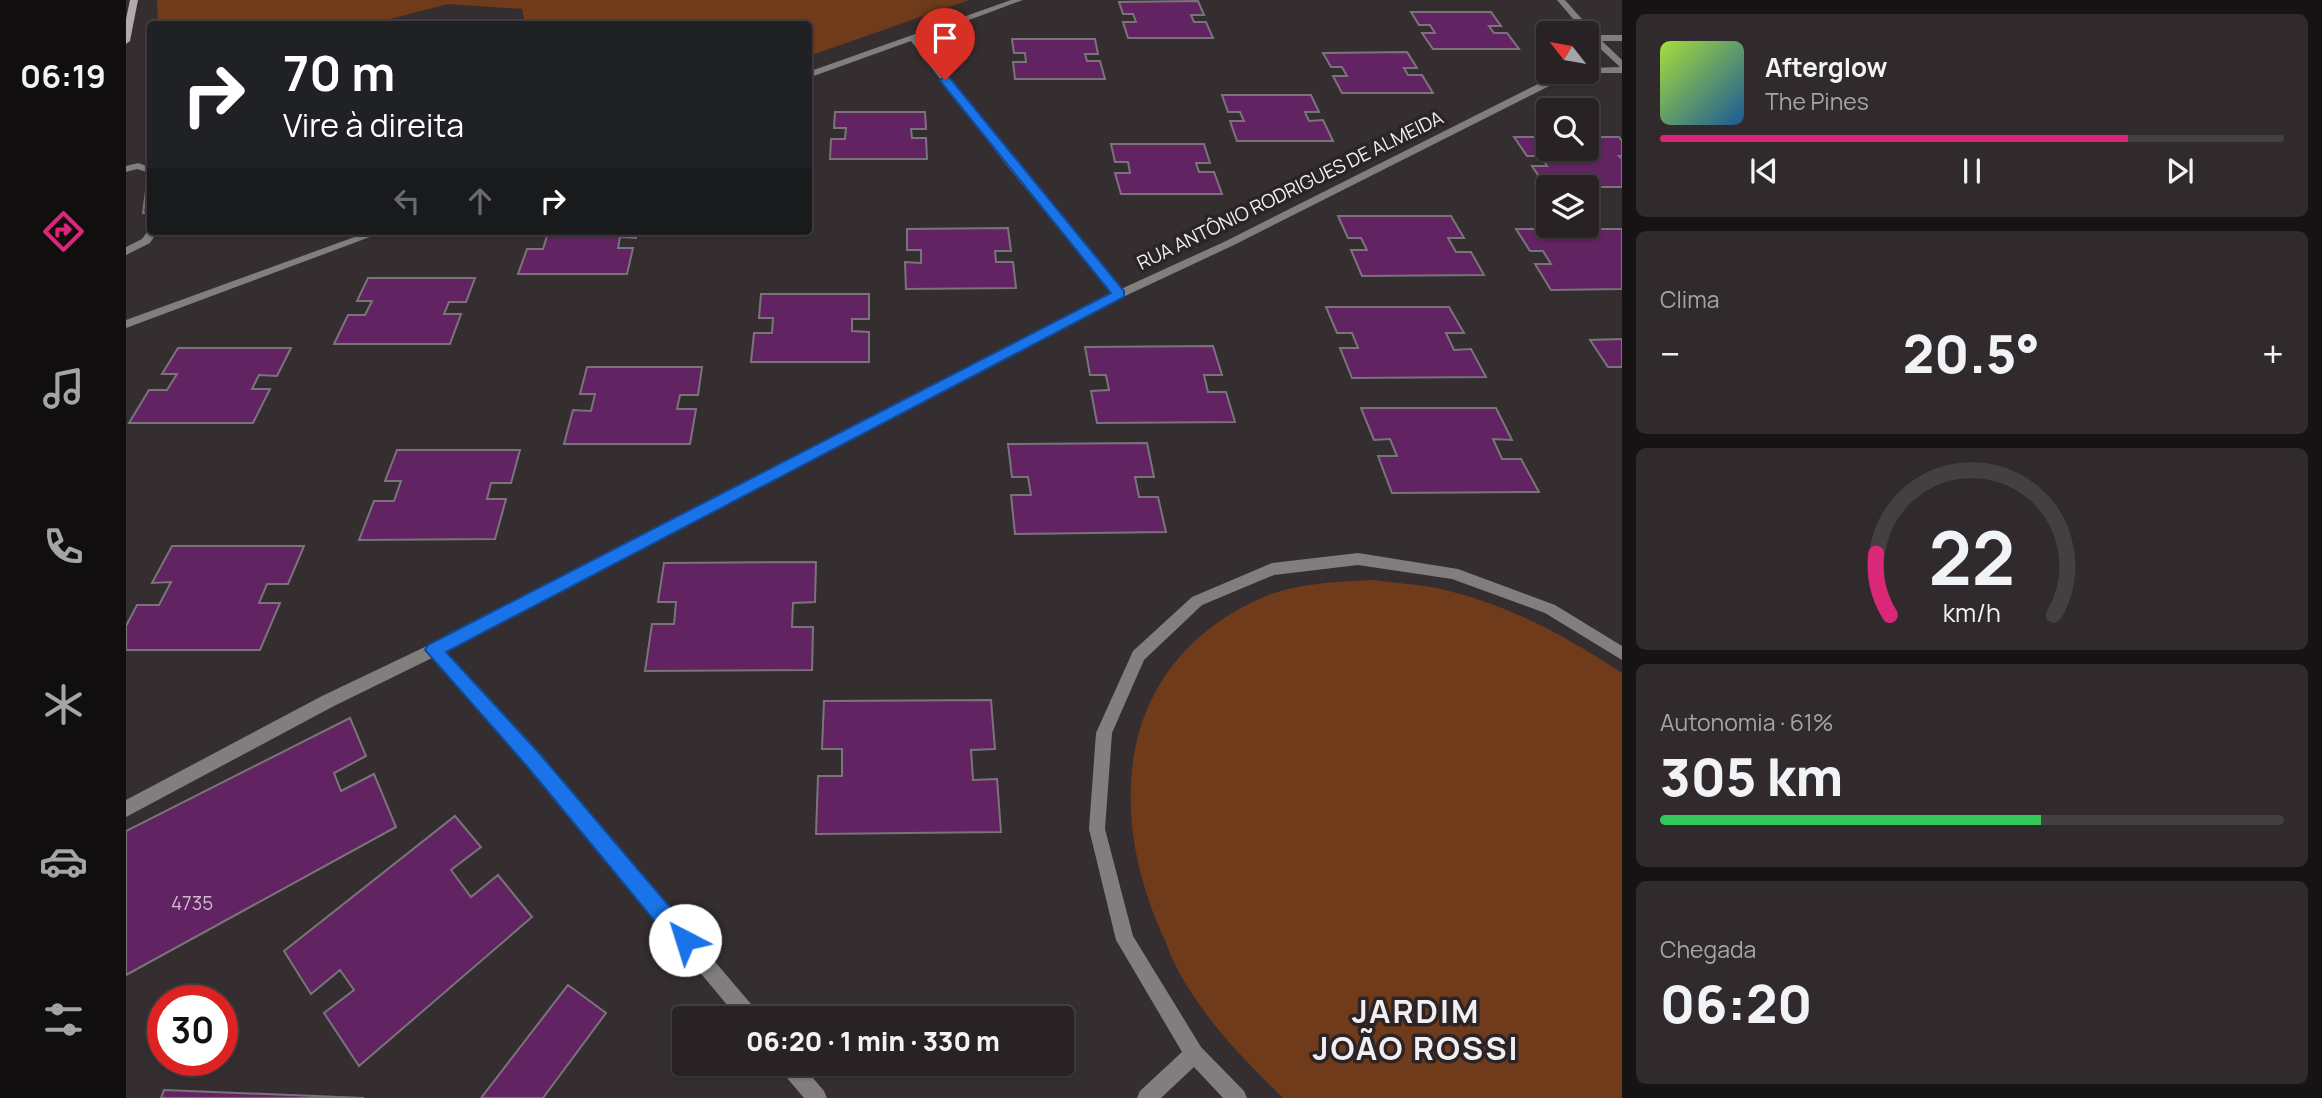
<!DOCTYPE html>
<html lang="pt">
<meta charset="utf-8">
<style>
body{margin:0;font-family:Manrope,sans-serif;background:#302a2c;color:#f1f3f6;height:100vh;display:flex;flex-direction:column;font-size:26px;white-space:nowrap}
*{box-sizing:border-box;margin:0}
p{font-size:23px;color:#a5a4a6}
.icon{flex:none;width:38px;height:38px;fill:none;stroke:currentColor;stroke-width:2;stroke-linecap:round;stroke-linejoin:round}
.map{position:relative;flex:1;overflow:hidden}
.sheet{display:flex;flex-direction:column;gap:14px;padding:14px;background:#161314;width:700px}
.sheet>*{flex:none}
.guide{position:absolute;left:21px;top:21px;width:665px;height:214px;border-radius:7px;box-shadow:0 2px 5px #0004,0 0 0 2px #443f41;background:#202124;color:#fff;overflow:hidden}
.needle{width:46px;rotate:301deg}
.fabs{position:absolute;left:1410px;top:21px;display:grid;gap:14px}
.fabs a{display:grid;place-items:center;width:63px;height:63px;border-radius:7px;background:#282224;box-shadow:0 2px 5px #0004,0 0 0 2px #443f41;font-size:35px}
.speed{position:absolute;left:21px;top:985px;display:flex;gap:14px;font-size:35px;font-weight:700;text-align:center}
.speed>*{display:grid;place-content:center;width:91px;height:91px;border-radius:50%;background:#282224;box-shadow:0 2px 5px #0004,0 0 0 2px #443f41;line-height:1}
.speed .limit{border:10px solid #d22;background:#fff;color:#111}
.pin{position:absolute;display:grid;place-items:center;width:60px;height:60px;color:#fff;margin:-72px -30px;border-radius:50% 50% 50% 0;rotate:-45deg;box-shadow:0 0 7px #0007}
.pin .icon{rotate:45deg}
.me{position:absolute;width:77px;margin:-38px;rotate:320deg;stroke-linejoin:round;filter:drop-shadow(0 0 5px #0008)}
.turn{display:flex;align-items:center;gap:24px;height:147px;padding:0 21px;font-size:32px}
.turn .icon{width:91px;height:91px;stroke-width:2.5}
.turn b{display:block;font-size:49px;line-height:60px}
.lanes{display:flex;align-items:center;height:66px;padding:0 21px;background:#0003;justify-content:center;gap:35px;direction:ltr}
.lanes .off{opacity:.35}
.big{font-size:52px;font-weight:800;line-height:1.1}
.sheet .card{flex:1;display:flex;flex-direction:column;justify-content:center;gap:10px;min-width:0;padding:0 24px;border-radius:10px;background:#302a2c}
.sheet .dial{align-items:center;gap:0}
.dial svg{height:182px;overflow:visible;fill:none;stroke:#443f41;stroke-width:7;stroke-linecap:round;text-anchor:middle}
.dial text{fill:#f1f3f6;stroke:none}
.song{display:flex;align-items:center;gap:21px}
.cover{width:84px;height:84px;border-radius:10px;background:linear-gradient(135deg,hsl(80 70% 55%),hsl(210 70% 35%))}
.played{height:7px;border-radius:4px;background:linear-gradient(90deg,#db2777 75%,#443f41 75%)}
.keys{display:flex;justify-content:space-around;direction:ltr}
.heat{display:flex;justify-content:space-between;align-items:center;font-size:38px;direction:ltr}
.charge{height:10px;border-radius:5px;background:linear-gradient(90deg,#34c759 61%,#443f41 0)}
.trip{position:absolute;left:546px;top:1006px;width:402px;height:70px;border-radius:7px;background:#282224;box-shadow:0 2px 5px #0004,0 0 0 2px #443f41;font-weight:800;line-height:70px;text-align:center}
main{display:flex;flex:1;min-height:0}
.menu{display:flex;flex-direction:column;width:126px;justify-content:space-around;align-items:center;background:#100e0e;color:#a5a4a6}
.menu .icon{width:49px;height:49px}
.menu .selected{color:#db2777}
.menu b{font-size:32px;color:#f1f3f6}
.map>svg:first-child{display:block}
</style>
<main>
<nav class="menu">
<b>06:19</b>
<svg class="icon selected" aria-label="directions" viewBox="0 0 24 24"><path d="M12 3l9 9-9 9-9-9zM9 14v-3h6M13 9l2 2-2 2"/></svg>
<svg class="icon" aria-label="music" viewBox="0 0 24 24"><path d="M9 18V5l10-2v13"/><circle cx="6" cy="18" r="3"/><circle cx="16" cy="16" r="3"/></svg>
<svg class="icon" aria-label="phone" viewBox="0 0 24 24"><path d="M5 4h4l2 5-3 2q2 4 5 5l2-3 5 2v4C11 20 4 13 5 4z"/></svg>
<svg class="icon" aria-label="climate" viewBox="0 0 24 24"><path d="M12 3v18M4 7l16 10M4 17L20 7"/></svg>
<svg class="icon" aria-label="car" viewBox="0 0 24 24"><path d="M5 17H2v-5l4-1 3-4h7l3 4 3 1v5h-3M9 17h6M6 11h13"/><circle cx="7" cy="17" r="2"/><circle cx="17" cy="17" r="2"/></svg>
<svg class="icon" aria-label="filters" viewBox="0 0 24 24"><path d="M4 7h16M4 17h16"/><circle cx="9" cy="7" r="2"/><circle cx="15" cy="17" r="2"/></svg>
</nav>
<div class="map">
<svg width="1496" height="1098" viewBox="0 0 1496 1098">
<rect width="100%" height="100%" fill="#352e30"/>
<path fill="#6f3b1a" d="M31 0H843L683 56 682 24H399L396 9 322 4 245 24H32Z
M1247 580C1268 583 1290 584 1311 588 1381 604 1437 634 1496 673V1098H1157C1118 1060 1083 1024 1055 976 1048 964 1043 951 1038 938 979 810 991 664 1133 599 1168 583 1209 582 1247 580Z"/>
<path fill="#622362" stroke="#7a747a" stroke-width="2" d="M1072 1 1078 15H1065L1068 22H1080L1087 38H1002L997 22H1010L1007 14H997L993 2Z
M1285 12H1365L1375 26H1363L1368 33H1381L1393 49H1307L1296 33H1309L1304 25H1293Z
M886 39H969L972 54H959L961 61H974L979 79H889L887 62H900L899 53H888Z
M1281 52 1291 68H1278L1282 75H1296L1307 93H1216L1207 76H1221L1216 67H1205L1197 53Z
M1096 95H1185L1193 112H1179L1183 121 1197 120 1207 141H1111L1104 121H1118L1114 112H1102Z
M709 112H799L800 129H785L786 138H800L801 159H704L705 139H719L720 128H708Z
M1388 137H1423V149H1461V137H1493L1496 141V156H1493L1496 159V187H1420L1406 166H1421L1414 156H1401Z
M985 144H1078L1084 163H1070L1073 172H1088L1096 194H995L989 173H1004L1002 162H989Z
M24 189V212L17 213 20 190Z
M1212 216H1325L1338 238H1322L1330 252H1345L1358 275 1236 276 1225 250H1241L1235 238H1222Z
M882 228 885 251H869L870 262H887L890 288 780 289 779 262 795 263V250H781V229Z
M1390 229H1496V289L1425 290 1409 264H1425L1417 251H1404Z
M409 231H511L510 238 494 237 492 248H507L501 274H392L401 249H417L421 236H408Z
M242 278H349L340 302H323L318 314H335L324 344H208L222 315H239L246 301H231Z
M635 294H743V319H726V331L743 332V362H625L628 333H646L647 318H633Z
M1200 307H1323L1338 333H1320L1328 350 1345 349 1360 377 1226 378 1214 348H1232L1226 333H1211Z
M1496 339V367H1482L1464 340Z
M1087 346 1096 375H1078L1082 392H1100L1109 422 971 423 965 391 983 390 980 375H964L959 347Z
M52 348H165L151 376 133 375 126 389H144L127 423H3L23 390H41L51 374H36Z
M461 367H576L572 395H554L551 409H570L564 444H438L447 410 465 411 469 394H454Z
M1235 408H1370L1386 440 1367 439 1376 459H1395L1413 492 1266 493 1252 456H1271L1264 439 1248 440Z
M1021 443 1028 477H1009L1013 497H1032L1040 532 889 534 885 495H905L902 477H886L882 444Z
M271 450H394L385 483H365L361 499H380L369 539 233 540 248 501H268L275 481H259Z
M46 546H178L162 584H141L133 603H154L134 650H0V626L11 605H33L45 582 26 583Z
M690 562 689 602 667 603 666 627H687L686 670 519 671 526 624H548L550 602H532L538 563Z
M865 700 869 749 845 750 847 780 871 779 875 832 690 834 692 776H716V749H696L698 701Z
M224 718 240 756 208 773 215 791 248 774 270 827 0 975V831Z
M329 816 355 847 325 870 345 897 372 875 406 917 233 1066 198 1013 228 990 214 970 185 994 158 951Z
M442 985 480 1013 417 1098H355Z
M38 1090 238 1098H35Z"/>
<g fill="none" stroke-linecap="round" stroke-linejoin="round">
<path fill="#827e7e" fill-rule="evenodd" d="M12 163 24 167V173L11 169 0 172V166Z
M24 228V231H32L24 243 0 255V247L16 239Z"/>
<path fill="#827e7e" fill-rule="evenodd" d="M885 0H897L792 39 889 162 995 289 1100 241 1436 72H1455L1445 75 1108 245 997 297 319 652 412 754 631 1011 633 1018H612L400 764 306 658 208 706 0 817V800L196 696 303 645 986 293 881 166 785 41 682 78V72Z
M1431 0H1439L1470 35H1496V41H1476L1496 60V73H1458L1461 72V68L1494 67 1465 40Z
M245 231H260L0 328V320Z
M1232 553 1332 569 1429 605 1496 646V660L1419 613 1326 579 1232 565 1148 575 1076 605 1018 660 986 733 979 829 1007 936 1075 1047 1118 1091 1121 1098H1097L1068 1067 1035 1098H1011L1014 1091 1056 1052 990 940 963 829 970 733 1007 651 1066 597 1146 563Z
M652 1064H675L698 1091 701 1098H678L655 1071Z"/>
<path fill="#b1aaaa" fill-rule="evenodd" d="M4 0H12L4 41 0 44V19Z"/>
</g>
<path fill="#1a73e8" stroke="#114b97" stroke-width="2" d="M819 76 823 77 998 291V297L320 652 413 753 566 933 569 940 566 948 559 951 551 948 400 765 299 650 302 645 985 293 815 82 814 80Z"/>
<g text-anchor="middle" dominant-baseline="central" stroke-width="7" stroke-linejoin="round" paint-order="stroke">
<g font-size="19" fill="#f3eef0" stroke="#2b2426">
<text transform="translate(1164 190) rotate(-26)">RUA ANTÔNIO RODRIGUES DE ALMEIDA</text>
</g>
<g font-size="19" fill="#cfbbcc">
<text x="66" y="903">4735</text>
</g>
<g font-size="32" font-weight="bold" letter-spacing="2" fill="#f3eef0" stroke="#2b2426">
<text x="1290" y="1011">JARDIM<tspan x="1290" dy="37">JOÃO ROSSI</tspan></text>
</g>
</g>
</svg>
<div class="fabs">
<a><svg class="needle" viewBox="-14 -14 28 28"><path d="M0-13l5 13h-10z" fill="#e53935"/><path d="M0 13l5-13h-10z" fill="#a5a4a6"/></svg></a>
<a><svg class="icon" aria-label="search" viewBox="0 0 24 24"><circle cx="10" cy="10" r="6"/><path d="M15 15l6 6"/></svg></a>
<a><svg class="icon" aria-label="layers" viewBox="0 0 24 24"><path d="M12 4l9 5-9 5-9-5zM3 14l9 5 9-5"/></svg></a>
</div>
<div class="speed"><div class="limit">30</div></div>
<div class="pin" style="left:819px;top:80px;background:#d93025"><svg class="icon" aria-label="arrive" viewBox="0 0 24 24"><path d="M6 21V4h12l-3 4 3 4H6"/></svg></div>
<svg class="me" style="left:559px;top:940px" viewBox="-20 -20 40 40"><circle r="19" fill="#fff"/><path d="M0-13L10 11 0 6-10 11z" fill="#1a73e8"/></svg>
<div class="trip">06:20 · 1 min · 330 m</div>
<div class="guide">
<div class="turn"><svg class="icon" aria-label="right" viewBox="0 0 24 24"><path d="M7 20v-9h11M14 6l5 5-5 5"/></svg><div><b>70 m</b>Vire à direita</div></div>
<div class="lanes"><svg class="icon off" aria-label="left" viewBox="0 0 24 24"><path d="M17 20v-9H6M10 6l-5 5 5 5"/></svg><svg class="icon off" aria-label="ahead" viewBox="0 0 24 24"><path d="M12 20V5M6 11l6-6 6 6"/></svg><svg class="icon" aria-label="right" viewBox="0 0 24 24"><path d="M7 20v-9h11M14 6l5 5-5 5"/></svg></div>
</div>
</div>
<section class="sheet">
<div class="card">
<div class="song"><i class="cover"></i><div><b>Afterglow</b><p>The Pines</p></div></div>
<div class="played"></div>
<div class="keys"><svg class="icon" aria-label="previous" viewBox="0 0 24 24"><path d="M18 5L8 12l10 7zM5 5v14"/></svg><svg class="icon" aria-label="pause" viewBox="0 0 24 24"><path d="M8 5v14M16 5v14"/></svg><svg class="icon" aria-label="next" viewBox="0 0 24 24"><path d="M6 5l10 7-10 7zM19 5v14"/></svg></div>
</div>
<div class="card"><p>Clima</p>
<div class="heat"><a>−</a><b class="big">20.5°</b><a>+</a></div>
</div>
<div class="card dial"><svg viewBox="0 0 100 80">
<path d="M14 69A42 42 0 1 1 86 69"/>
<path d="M14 69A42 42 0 0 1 8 42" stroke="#db2777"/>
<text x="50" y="56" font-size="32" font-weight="700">22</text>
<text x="50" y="72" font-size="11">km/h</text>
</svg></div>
<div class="card"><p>Autonomia · 61%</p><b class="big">305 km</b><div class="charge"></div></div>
<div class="card"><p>Chegada</p><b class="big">06:20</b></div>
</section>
</main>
